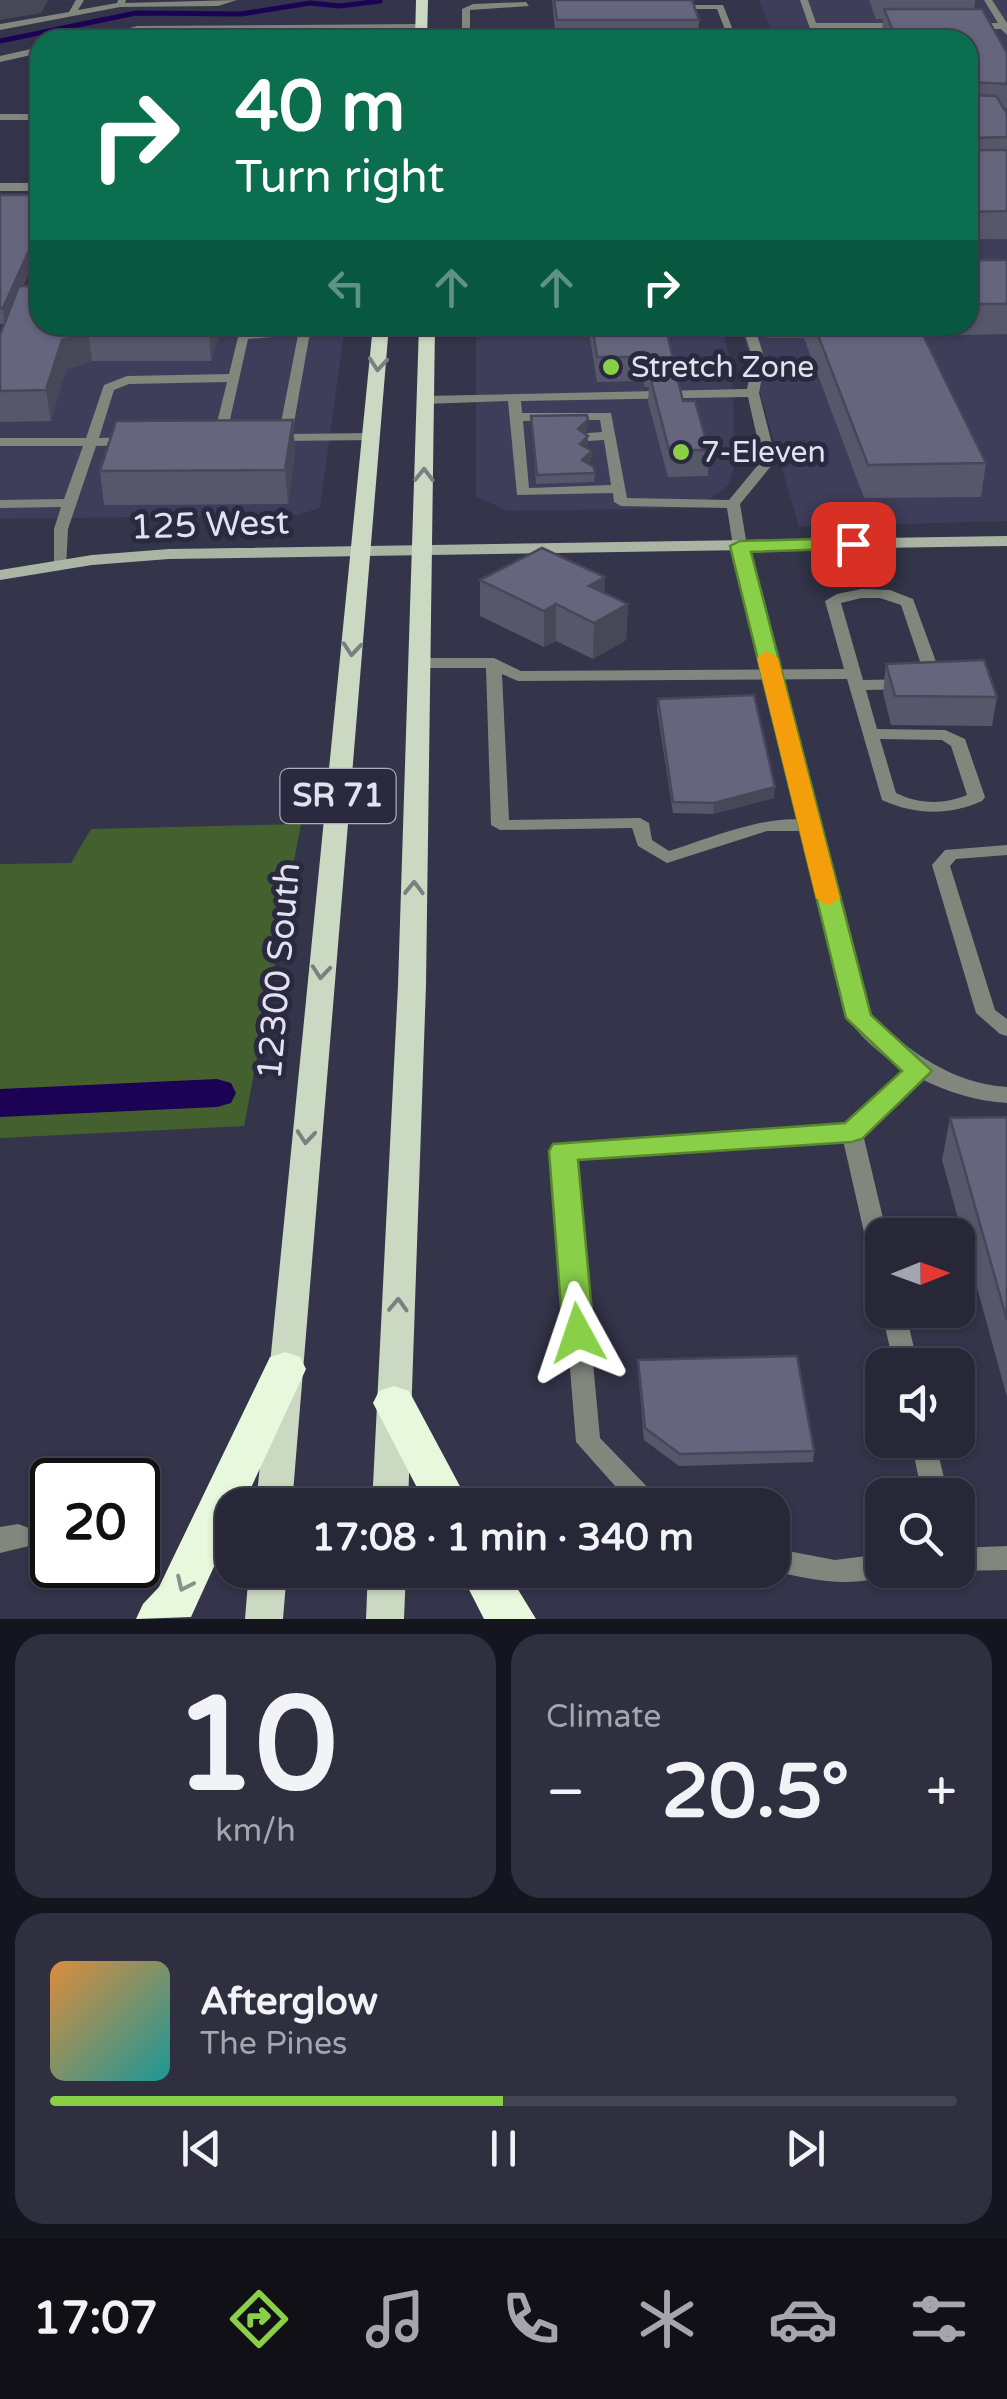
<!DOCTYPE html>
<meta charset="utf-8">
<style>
body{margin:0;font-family:"Varela Round",sans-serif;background:#2f2f40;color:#f1f3f6;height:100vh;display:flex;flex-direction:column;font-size:38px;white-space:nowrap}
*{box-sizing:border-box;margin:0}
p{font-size:32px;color:#a4a5ae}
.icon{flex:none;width:55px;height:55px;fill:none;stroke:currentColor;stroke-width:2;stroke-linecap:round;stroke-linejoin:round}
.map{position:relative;height:1619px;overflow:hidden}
.panel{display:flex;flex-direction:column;gap:15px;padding:15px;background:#15151f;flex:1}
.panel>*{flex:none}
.top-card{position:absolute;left:30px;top:30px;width:948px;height:305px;border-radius:30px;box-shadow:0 2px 8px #0004,0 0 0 2px #434453;background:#0b6e4f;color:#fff;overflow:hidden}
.needle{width:65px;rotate:89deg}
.controls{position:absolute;left:865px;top:1218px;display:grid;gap:20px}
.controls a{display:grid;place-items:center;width:110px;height:110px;border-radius:20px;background:#272738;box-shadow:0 2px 8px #0004,0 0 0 2px #434453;font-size:50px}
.speed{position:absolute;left:30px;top:1458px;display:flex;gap:20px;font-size:50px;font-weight:700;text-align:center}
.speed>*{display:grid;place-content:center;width:130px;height:130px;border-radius:50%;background:#272738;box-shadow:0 2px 8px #0004,0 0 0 2px #434453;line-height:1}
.speed .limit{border:5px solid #111;border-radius:15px;background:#fff;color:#111}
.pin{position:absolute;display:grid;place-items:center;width:85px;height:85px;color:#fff;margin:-42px;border-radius:20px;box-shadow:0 5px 15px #0006}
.me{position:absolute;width:110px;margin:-55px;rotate:355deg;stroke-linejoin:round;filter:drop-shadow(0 0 8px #0008)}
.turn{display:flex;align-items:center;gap:35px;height:210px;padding:0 40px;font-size:45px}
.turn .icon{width:130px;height:130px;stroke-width:2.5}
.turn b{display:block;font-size:70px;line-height:85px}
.lanes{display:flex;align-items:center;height:95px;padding:0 40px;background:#0003;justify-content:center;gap:50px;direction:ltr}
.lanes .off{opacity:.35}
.big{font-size:75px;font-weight:700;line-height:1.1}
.panel .widget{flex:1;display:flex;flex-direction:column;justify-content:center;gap:15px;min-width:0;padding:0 35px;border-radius:30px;background:#2f2f40}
.panel .dial{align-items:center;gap:0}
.dial b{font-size:130px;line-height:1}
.song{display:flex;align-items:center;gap:30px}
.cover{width:120px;height:120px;border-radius:15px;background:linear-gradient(135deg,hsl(30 70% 55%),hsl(180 70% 35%))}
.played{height:10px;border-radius:5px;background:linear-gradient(90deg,#89cf48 50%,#434453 50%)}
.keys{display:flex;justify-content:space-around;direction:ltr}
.heat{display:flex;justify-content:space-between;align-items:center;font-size:55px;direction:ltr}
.panel .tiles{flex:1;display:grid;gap:15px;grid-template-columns:1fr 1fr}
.widget:last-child{grid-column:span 2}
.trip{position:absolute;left:215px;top:1488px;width:575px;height:100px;border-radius:30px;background:#272738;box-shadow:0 2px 8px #0004,0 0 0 2px #434453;font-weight:700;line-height:100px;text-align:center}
.menu{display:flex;height:160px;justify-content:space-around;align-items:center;background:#101016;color:#a4a5ae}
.menu .icon{width:70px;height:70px}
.menu .on{color:#89cf48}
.menu b{font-size:45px;color:#f1f3f6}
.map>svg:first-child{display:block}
</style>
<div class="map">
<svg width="1007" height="1619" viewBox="0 0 1007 1619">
<rect width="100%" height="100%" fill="#34344a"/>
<path fill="#3e3d5a" d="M759 0H1007V521L799 527 740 325H968V40H775Z
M476 325H721L732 366 735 464 728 486 697 508 507 511 476 496Z
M345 326 320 508 298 515 0 519V345L25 330Z"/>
<path fill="#45602f" d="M301 824 244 1126 0 1138V864L71 863 91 829Z"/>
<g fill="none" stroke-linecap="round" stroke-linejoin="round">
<path stroke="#1c0254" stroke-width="5" d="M0 41 136 13 241 14 310 3 339 6 380 1"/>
<path fill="#1c0254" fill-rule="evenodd" d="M217 1079 231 1083 236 1093 231 1103 217 1107 0 1117V1089Z"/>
<path fill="#81877d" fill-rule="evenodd" d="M76 0H84L78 10 117 3 118 0H126L125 3 237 0 218 6 120 7 0 30V24L69 12Z
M800 0H808L816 23H907L911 26 907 29 818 28 822 40H814Z
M984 0H992L1007 23V35L1001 29H968L964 26 968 23H998Z
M526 2 529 6 470 10V40H417L421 37H462V9L473 4Z
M672 5H723L737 40H729L717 9H669Z
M422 24 425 29 137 32 99 40H83L137 26Z
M40 47V53L0 62V56Z
M0 114H40V120H0Z
M742 325H754L765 360 759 393 776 460 740 504 747 546 740 550 733 546 727 508 621 506 614 502 613 493 517 495 508 401 425 404 419 400 425 396 747 389 753 360ZM748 397 762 460 729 500 627 498 611 413H522L521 401ZM600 420 602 432 588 433 581 437 588 441 604 440 611 485 529 488 523 421Z
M309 327 380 326 386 330 380 334 312 335 309 338 292 434 371 433 376 434V440L280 441 278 438 298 335 248 339 225 442 220 443 213 439 227 382 129 384 114 390 99 438 129 437 136 441 129 445 96 446 68 529 66 568H56L54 565V529L61 507 0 508V500L64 499 83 446H0V438H86L104 385 127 376 229 374 239 333Z
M861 589 890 590 913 599 942 678 921 689 866 690 877 729 945 730 965 739 985 797 982 801C949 816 915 815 882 800L847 679 518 681 502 674 509 820 640 818 649 823 652 840 669 851C702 841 790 804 819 826L810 831H767L667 863 638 846 632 828 500 830 491 825 486 668H419L411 663 419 658H494L521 671 844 669 825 601 837 594ZM861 598H880L901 605 925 676 918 679 863 680 841 603ZM880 739 942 740 951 746 967 795C943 805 919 804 896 793Z
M1007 845V855L956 859 950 866 995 1010 1007 1019V1036L1000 1034 976 1013 932 865 945 850Z
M919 1064 926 1066 929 1071 926 1076 863 1134 887 1235H882V1272L874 1269 871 1263 843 1140 574 1158 600 1438 657 1497 661 1505H632L576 1442 552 1151 555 1146 847 1125 912 1066Z
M882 1308V1310H905L918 1365H894L881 1310Z
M911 1440H935L948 1495H922Z
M1007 1546V1570L958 1571 956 1570 958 1548Z
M772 1548 835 1560 882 1554V1570H893L891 1574C851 1589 811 1580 770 1570Z"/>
<path fill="#81877d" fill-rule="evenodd" d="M0 183H40V191H0Z
M740 541 748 546 870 1016C912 1052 950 1083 1007 1087V1103C950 1100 881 1066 848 1019L732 546Z
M18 1524 29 1528 33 1537 29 1546 0 1553V1527Z"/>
<path fill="#abb5a4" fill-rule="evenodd" d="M1007 536V546L169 559 92 565 0 580V570L92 555 169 549Z"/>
<path fill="#cbd8c2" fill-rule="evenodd" d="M416 0H428L427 40H415Z
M373 325H389L292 1505H256Z
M419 325H435L426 985 408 1505H372L398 985Z
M249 1570H287L283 1619H245Z
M368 1570H406L404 1619H366Z"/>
<path fill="#e8f8dd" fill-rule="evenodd" d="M285 1352 300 1357 306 1369 243 1505H232V1527L191 1617 136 1619 143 1604 159 1587 270 1357Z
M394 1386 409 1391 470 1505H426L373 1403 379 1391Z
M459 1570H506L536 1619H484Z"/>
</g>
<path fill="#57576c" d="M552 0H692L699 20 698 40H556Z
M869 0H975L974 9 1007 53V108H1004L1007 113V239H968V40H885L882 32 883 19H876Z
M0 195 40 246 23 286 222 325 211 361H92L66 370 51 421 0 422V335L4 324H0Z
M968 260H1007V334L924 336 986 463 981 497 864 498 804 338H767L762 325H968Z
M588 325H665L674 362 673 377 683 401 709 450 708 476 668 477 648 402 649 387H645L643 381 597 382Z
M531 416 587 429 584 433 588 436V445L585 448 592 451 591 460 588 463 595 473 594 482 536 484Z
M293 420 295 453 288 504 104 505 100 471Z
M480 580 604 593 628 604 626 640 593 659 556 641 544 647 480 616Z
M886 664 997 697 992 726 891 725 883 693Z
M658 699 774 798 713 814 673 813 657 709Z
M1007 1117V1397L942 1160 950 1118Z
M638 1360 814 1451 813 1462 679 1466 644 1440 638 1371Z"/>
<path fill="#474758" d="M0 0H48L41 13 0 20Z
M40 226V246L5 324 3 308Z
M211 325H222L211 361 209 331Z
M88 331 92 361 66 370 51 421 46 390 62 340Z
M293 420 295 453 288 504 285 470Z
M588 420 587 429 577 438 578 429Z
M588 436V445L579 453 580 444Z
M592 451 591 460 581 469 582 460Z
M605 577 604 613 589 586Z
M556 604V641L544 647V611Z
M628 604 626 640 593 659 594 623Z
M775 787 774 798 713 814 714 803Z"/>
<path fill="#65657e" stroke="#474758" stroke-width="2.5" d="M554 0H692L699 20H557Z
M884 9H982L1007 53V84L971 82 969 95 996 96 1007 113V137L969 138 972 150H1007V211L968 212V40H897Z
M0 195H40V226L3 308H0Z
M968 260H1007V304H968Z
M19 286H40V325H211L209 331H88L62 340 46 390 0 391V335Z
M592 325H665L674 362 646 363 644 357H597Z
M814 325H918L986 463 868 465Z
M650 377H677L683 401H695L709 450H669Z
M587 415 588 420 578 429 588 436 580 444 592 451 582 460 594 467 595 473 537 475 531 416Z
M293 420 285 470 100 471 116 421Z
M542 548 605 577 589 586 628 604 594 623 556 604 544 611 480 580Z
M984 660 997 697 895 696 886 664Z
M754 695 775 787 714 803 673 802 658 699Z
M1007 1117V1320L950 1118Z
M797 1356 814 1451 680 1454 645 1428 638 1360Z"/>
<defs><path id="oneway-chevron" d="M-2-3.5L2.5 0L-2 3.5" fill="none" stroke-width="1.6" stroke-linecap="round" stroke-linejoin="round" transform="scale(2.5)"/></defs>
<g stroke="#7a8080">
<use href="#oneway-chevron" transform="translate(378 364) rotate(95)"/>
<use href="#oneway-chevron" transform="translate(424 475) rotate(-89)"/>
<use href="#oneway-chevron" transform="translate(352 649) rotate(95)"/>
<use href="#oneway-chevron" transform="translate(414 888) rotate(-89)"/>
<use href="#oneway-chevron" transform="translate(321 972) rotate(95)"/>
<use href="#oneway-chevron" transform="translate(306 1137) rotate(95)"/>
<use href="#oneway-chevron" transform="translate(398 1305) rotate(-88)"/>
</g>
<use stroke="#89908e" href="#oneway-chevron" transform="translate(184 1584) rotate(115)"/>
<path fill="#89cf48" stroke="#59872f" stroke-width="2.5" d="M853 538 862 544 860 548 751 552 871 1015 932 1071 862 1139 852 1142 578 1160 594 1333 589 1341 578 1345 568 1341 563 1333 549 1151 553 1144 845 1123 902 1071 846 1018 730 546 740 541Z"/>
<path fill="#f59e0b" d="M767 651 778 658 840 898 828 906 816 898 757 658Z"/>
<g fill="#89cf48" stroke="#2a293f" stroke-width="4">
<circle cx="611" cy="367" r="10"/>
<circle cx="681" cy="452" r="10"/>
</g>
<g text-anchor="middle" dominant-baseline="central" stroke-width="10" stroke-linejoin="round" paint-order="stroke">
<g font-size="30" fill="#e1e1ef" stroke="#2a293f" text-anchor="start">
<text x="631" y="367">Stretch Zone</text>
<text x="701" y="452">7-Eleven</text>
</g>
<rect fill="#2a293f" stroke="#aaaaba" stroke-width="2.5" x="280.5" y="769" width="115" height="54" rx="8"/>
<g font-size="32" font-weight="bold" fill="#e1e1ef">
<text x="338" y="796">SR 71</text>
</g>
<g font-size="35" fill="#e1e1ef" stroke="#2a293f">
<text transform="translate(210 525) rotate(-2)">125 West</text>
<text transform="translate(279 971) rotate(-85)">12300 South</text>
</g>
</g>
</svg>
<div class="controls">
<a><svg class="needle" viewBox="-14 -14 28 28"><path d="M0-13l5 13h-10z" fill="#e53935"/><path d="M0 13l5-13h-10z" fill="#a4a5ae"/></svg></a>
<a><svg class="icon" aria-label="sound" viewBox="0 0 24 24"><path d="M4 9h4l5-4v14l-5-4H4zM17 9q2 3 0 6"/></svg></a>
<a><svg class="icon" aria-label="search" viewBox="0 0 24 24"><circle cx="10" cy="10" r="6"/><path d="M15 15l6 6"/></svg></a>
</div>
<div class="speed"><div class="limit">20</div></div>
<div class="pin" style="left:853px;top:544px;background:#d93025"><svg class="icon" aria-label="arrive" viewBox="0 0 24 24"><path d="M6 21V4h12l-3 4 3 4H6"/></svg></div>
<svg class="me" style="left:578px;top:1333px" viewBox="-20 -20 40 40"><path d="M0-17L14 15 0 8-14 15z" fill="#89cf48" stroke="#fff" stroke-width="4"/></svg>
<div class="trip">17:08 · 1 min · 340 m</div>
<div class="top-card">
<div class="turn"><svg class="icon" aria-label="right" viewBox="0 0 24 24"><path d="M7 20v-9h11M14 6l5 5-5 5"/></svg><div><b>40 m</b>Turn right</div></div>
<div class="lanes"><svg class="icon off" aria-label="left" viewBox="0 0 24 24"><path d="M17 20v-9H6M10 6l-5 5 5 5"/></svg><svg class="icon off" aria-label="ahead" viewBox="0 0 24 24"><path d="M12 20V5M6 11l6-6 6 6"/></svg><svg class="icon off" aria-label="ahead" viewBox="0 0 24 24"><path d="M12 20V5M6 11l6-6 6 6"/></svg><svg class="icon" aria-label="right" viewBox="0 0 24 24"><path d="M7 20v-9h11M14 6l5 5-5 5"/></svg></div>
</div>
</div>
<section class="panel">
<div class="tiles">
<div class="widget dial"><b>10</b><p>km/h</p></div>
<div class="widget"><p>Climate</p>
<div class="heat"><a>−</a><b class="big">20.5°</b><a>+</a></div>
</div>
<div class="widget">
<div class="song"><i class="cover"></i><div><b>Afterglow</b><p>The Pines</p></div></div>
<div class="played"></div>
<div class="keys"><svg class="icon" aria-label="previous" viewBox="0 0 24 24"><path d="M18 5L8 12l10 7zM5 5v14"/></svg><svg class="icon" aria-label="pause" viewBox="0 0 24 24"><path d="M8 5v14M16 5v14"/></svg><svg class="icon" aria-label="next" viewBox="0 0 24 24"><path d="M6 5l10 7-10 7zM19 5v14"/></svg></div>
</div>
</div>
</section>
<nav class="menu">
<b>17:07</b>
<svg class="icon on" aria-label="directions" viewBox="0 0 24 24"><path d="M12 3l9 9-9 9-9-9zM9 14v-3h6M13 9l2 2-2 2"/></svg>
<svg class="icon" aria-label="music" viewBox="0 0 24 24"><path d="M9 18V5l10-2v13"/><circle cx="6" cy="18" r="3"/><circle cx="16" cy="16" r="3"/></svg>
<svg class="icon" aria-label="phone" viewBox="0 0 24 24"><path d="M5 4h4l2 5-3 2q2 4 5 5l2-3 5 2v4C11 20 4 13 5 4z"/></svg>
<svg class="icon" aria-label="climate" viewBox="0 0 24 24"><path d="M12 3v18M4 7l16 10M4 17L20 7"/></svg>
<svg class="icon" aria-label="car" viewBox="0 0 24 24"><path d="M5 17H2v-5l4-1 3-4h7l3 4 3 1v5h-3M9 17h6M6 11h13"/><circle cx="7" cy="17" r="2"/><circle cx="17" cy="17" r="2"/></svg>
<svg class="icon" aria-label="filters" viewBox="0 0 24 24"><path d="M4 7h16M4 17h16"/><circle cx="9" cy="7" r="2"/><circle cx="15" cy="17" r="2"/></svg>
</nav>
